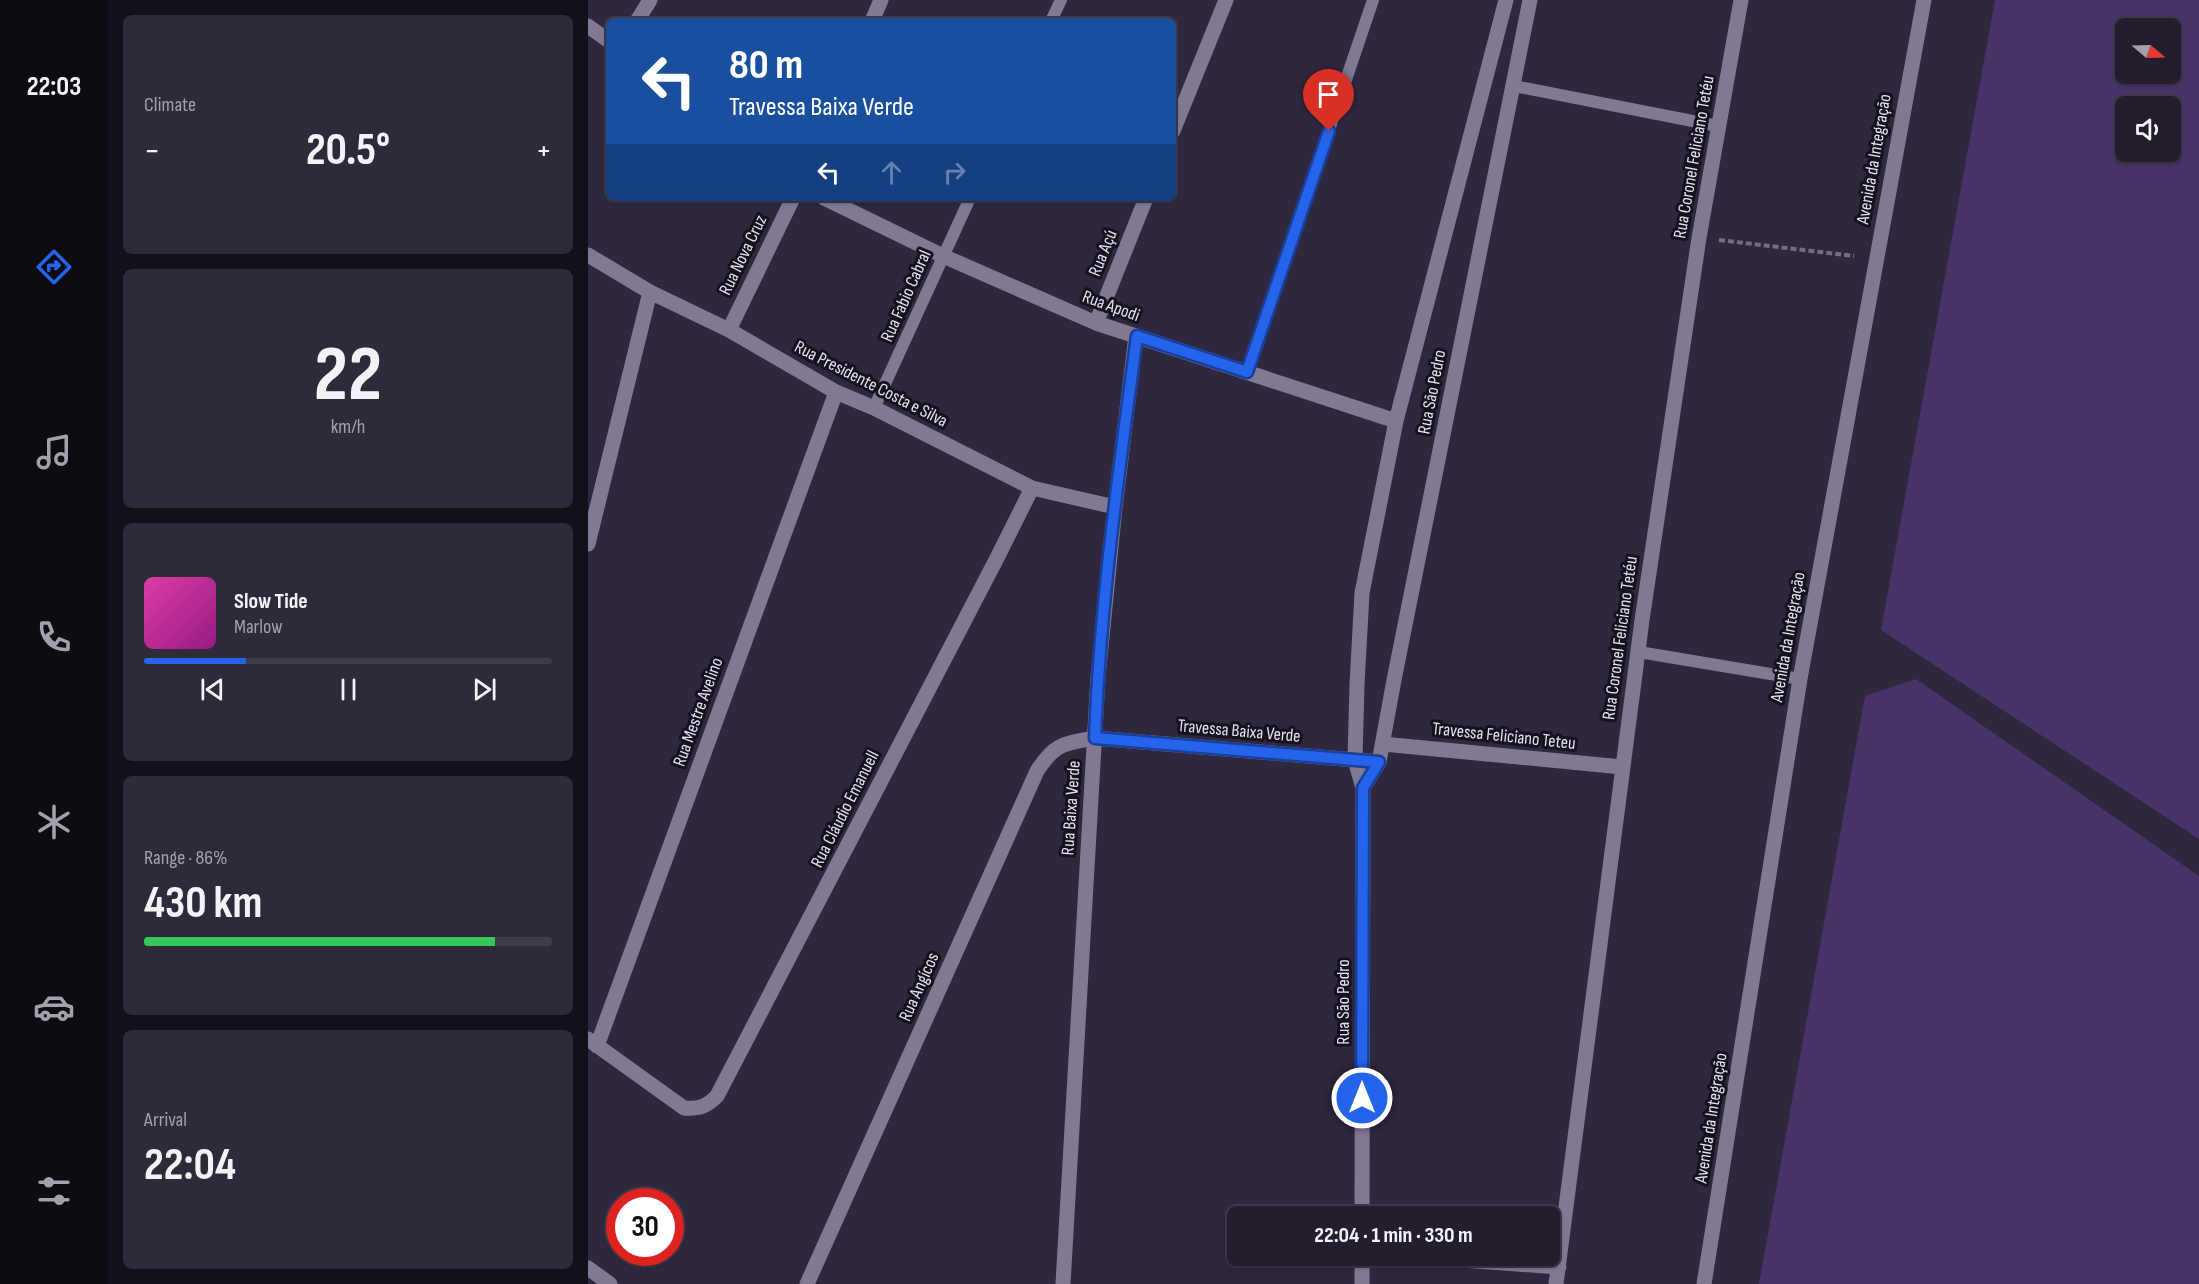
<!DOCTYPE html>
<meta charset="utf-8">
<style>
body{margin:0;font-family:"Sofia Sans Condensed",sans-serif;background:#2f2a3a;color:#f1f3f6;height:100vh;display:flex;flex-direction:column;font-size:22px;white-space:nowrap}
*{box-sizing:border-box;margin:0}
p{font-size:20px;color:#a3a2aa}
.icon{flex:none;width:33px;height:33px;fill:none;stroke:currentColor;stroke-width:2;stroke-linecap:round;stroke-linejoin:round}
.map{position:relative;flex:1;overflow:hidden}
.side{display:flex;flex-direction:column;gap:15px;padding:15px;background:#131019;width:480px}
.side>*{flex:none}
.banner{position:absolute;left:18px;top:18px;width:570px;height:183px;border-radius:9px;box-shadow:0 2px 4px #0004,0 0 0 2px #403b4a;background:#1a4fa0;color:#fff;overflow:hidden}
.needle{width:39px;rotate:109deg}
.buttons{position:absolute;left:1527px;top:18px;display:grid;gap:12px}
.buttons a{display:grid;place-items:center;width:66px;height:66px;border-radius:9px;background:#231d2e;box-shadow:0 2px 4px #0004,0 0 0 2px #403b4a;font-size:30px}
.speed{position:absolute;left:18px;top:1188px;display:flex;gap:12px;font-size:30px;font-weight:700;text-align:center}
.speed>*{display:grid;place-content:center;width:78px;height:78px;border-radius:50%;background:#231d2e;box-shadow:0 2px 4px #0004,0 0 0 2px #403b4a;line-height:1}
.speed .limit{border:9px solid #d22;background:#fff;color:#111}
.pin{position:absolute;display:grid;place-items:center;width:51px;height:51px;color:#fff;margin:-62px -26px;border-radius:50% 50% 50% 0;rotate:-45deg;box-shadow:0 0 6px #0007}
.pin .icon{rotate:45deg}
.me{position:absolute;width:66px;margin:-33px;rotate:0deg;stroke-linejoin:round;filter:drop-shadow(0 0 4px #0008)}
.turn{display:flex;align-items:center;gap:21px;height:126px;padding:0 24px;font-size:27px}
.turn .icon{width:78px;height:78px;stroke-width:2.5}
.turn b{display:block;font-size:42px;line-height:51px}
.lanes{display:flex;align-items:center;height:57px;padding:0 24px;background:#0003;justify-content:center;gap:30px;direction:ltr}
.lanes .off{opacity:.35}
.big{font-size:45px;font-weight:700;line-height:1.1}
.side .card{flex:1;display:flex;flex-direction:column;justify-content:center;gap:9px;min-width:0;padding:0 21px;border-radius:9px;background:#2f2a3a}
.side .dial{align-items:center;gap:0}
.dial b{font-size:78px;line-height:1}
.song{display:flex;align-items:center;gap:18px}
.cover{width:72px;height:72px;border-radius:9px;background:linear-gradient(135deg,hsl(320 70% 55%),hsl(310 70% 35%))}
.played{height:6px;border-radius:3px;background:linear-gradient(90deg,#2563eb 25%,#403b4a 25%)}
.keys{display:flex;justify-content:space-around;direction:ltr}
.heat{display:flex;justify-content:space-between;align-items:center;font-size:33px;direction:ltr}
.charge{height:9px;border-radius:4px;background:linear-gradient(90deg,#34c759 86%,#403b4a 0)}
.trip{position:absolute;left:639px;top:1206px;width:333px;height:60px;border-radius:9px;background:#231d2e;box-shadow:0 2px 4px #0004,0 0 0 2px #403b4a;font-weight:700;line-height:60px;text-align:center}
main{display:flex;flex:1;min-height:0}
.tab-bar{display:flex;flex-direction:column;width:108px;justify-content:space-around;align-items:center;background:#0e0c12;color:#a3a2aa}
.tab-bar .icon{width:42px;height:42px}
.tab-bar .selected{color:#2563eb}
.tab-bar b{font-size:27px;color:#f1f3f6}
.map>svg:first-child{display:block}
</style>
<main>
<nav class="tab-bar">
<b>22:03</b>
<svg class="icon selected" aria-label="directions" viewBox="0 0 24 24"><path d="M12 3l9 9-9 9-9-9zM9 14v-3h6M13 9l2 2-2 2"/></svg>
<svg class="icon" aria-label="music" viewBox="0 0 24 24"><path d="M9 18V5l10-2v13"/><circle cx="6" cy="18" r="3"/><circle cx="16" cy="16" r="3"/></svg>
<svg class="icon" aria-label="phone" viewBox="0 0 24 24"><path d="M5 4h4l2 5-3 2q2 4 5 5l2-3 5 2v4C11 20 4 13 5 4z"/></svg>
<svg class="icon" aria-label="climate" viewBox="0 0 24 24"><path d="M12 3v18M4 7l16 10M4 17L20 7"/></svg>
<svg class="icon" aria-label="car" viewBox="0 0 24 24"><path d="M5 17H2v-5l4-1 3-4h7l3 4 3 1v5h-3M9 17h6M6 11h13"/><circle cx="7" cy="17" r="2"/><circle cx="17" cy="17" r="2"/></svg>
<svg class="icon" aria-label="filters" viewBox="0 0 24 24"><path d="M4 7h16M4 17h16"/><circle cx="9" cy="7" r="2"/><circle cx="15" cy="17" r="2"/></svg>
</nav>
<section class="side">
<div class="card"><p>Climate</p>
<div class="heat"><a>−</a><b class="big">20.5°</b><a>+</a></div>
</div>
<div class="card dial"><b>22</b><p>km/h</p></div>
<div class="card">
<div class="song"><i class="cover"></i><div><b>Slow Tide</b><p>Marlow</p></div></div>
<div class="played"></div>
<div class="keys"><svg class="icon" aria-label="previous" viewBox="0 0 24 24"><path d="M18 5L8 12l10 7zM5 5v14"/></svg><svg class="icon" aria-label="pause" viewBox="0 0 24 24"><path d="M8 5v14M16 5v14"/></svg><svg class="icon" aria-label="next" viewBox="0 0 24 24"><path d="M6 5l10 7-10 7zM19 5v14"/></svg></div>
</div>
<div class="card"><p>Range · 86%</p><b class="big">430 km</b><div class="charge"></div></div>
<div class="card"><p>Arrival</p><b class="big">22:04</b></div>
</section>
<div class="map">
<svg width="1611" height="1284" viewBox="0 0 1611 1284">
<rect width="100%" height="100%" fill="#2f273e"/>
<path fill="#473368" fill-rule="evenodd" d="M1407 0H1611V839L1293 630ZM1538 28H1582V74H1538ZM1538 106H1582V152H1538Z
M1328 679 1611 876V1284H1171L1277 696Z"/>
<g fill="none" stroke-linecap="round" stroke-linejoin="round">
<path stroke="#756e82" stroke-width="4" stroke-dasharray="6 3" stroke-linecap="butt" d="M1131 240 1266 256"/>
<path stroke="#817894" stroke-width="12" d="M463 21 473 0
M926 86 1130 126
M659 372 785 0
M286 408 382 198
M1051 652 1212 679"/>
<path stroke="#817894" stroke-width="15" d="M49 21 62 0
M284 21 293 0
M0 26 21 41
M585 131 638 0
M236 198 355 256 508 323 808 421
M0 255 62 292 141 330 248 392 286 408 444 488 527 507
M508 323 558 198
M141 330 205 198
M0 544 62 292
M795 744 1034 767
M775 788 791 762 806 680 942 0
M0 1039 96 1108C111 1109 118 1107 129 1096L409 558 444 488
M9 1046 248 392
M774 1216 775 788 767 760 769 684 774 593 808 421 918 0
M817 1256 971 1267
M0 1268 22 1284
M219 1284 449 771C467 743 475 744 507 738L791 762
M475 1284 510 677 527 507 548 336
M774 1284V1256
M968 1284 1054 620 1111 238 1153 0
M1116 1284 1212 679 1336 0"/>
</g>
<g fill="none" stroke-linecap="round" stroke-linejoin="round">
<g stroke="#184099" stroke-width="15">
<path id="route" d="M741 131 659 372 549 336C531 469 512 604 507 738L791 762 775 788 774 1098"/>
</g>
<use href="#route" stroke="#2563eb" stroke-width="10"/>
</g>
<g text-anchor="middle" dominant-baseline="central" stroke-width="6" stroke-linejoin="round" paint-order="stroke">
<g font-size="18" fill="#e5e1f0" stroke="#16121d">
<text transform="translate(1106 157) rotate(-80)">Rua Coronel Feliciano Tetéu</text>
<text transform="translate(1286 159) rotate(-80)">Avenida da Integração</text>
<text transform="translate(515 253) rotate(-68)">Rua Açú</text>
<text transform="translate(155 255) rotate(-64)">Rua Nova Cruz</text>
<text transform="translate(318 296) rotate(-66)">Rua Fabio Cabral</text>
<text transform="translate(523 306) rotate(20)">Rua Apodi</text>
<text transform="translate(283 384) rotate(27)">Rua Presidente Costa e Silva</text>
<text transform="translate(844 392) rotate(-79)">Rua São Pedro</text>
<text transform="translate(1200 637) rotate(-80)">Avenida da Integração</text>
<text transform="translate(1032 638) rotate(-82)">Rua Coronel Feliciano Tetéu</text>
<text transform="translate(110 712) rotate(-70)">Rua Mestre Avelino</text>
<text transform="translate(651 731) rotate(5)">Travessa Baixa Verde</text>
<text transform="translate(916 736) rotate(6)">Travessa Feliciano Teteu</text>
<text transform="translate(483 808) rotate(-86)">Rua Baixa Verde</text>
<text transform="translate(257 809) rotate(-63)">Rua Cláudio Emanuell</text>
<text transform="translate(331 987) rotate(-66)">Rua Angícos</text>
<text transform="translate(755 1002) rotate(-90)">Rua São Pedro</text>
<text transform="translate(1123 1118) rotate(-81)">Avenida da Integração</text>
</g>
</g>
</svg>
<div class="buttons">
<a><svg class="needle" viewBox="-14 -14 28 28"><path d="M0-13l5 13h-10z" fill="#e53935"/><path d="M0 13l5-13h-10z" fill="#a3a2aa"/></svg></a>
<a><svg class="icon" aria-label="sound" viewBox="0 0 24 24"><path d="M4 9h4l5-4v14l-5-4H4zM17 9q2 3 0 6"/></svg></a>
</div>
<div class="speed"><div class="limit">30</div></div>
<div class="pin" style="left:741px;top:131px;background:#d93025"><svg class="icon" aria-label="arrive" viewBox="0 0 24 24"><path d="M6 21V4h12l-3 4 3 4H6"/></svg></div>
<svg class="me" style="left:774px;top:1098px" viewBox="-20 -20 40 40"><circle r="17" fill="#2563eb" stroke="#fff" stroke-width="3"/><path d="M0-11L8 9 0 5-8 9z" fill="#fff"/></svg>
<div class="trip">22:04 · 1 min · 330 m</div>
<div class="banner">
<div class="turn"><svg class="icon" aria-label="left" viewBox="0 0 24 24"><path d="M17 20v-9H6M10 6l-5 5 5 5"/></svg><div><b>80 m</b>Travessa Baixa Verde</div></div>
<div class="lanes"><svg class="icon" aria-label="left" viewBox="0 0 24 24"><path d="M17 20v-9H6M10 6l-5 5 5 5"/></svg><svg class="icon off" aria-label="ahead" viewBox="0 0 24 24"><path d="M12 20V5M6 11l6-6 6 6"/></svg><svg class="icon off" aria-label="right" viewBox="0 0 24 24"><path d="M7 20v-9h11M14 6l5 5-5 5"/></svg></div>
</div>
</div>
</main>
